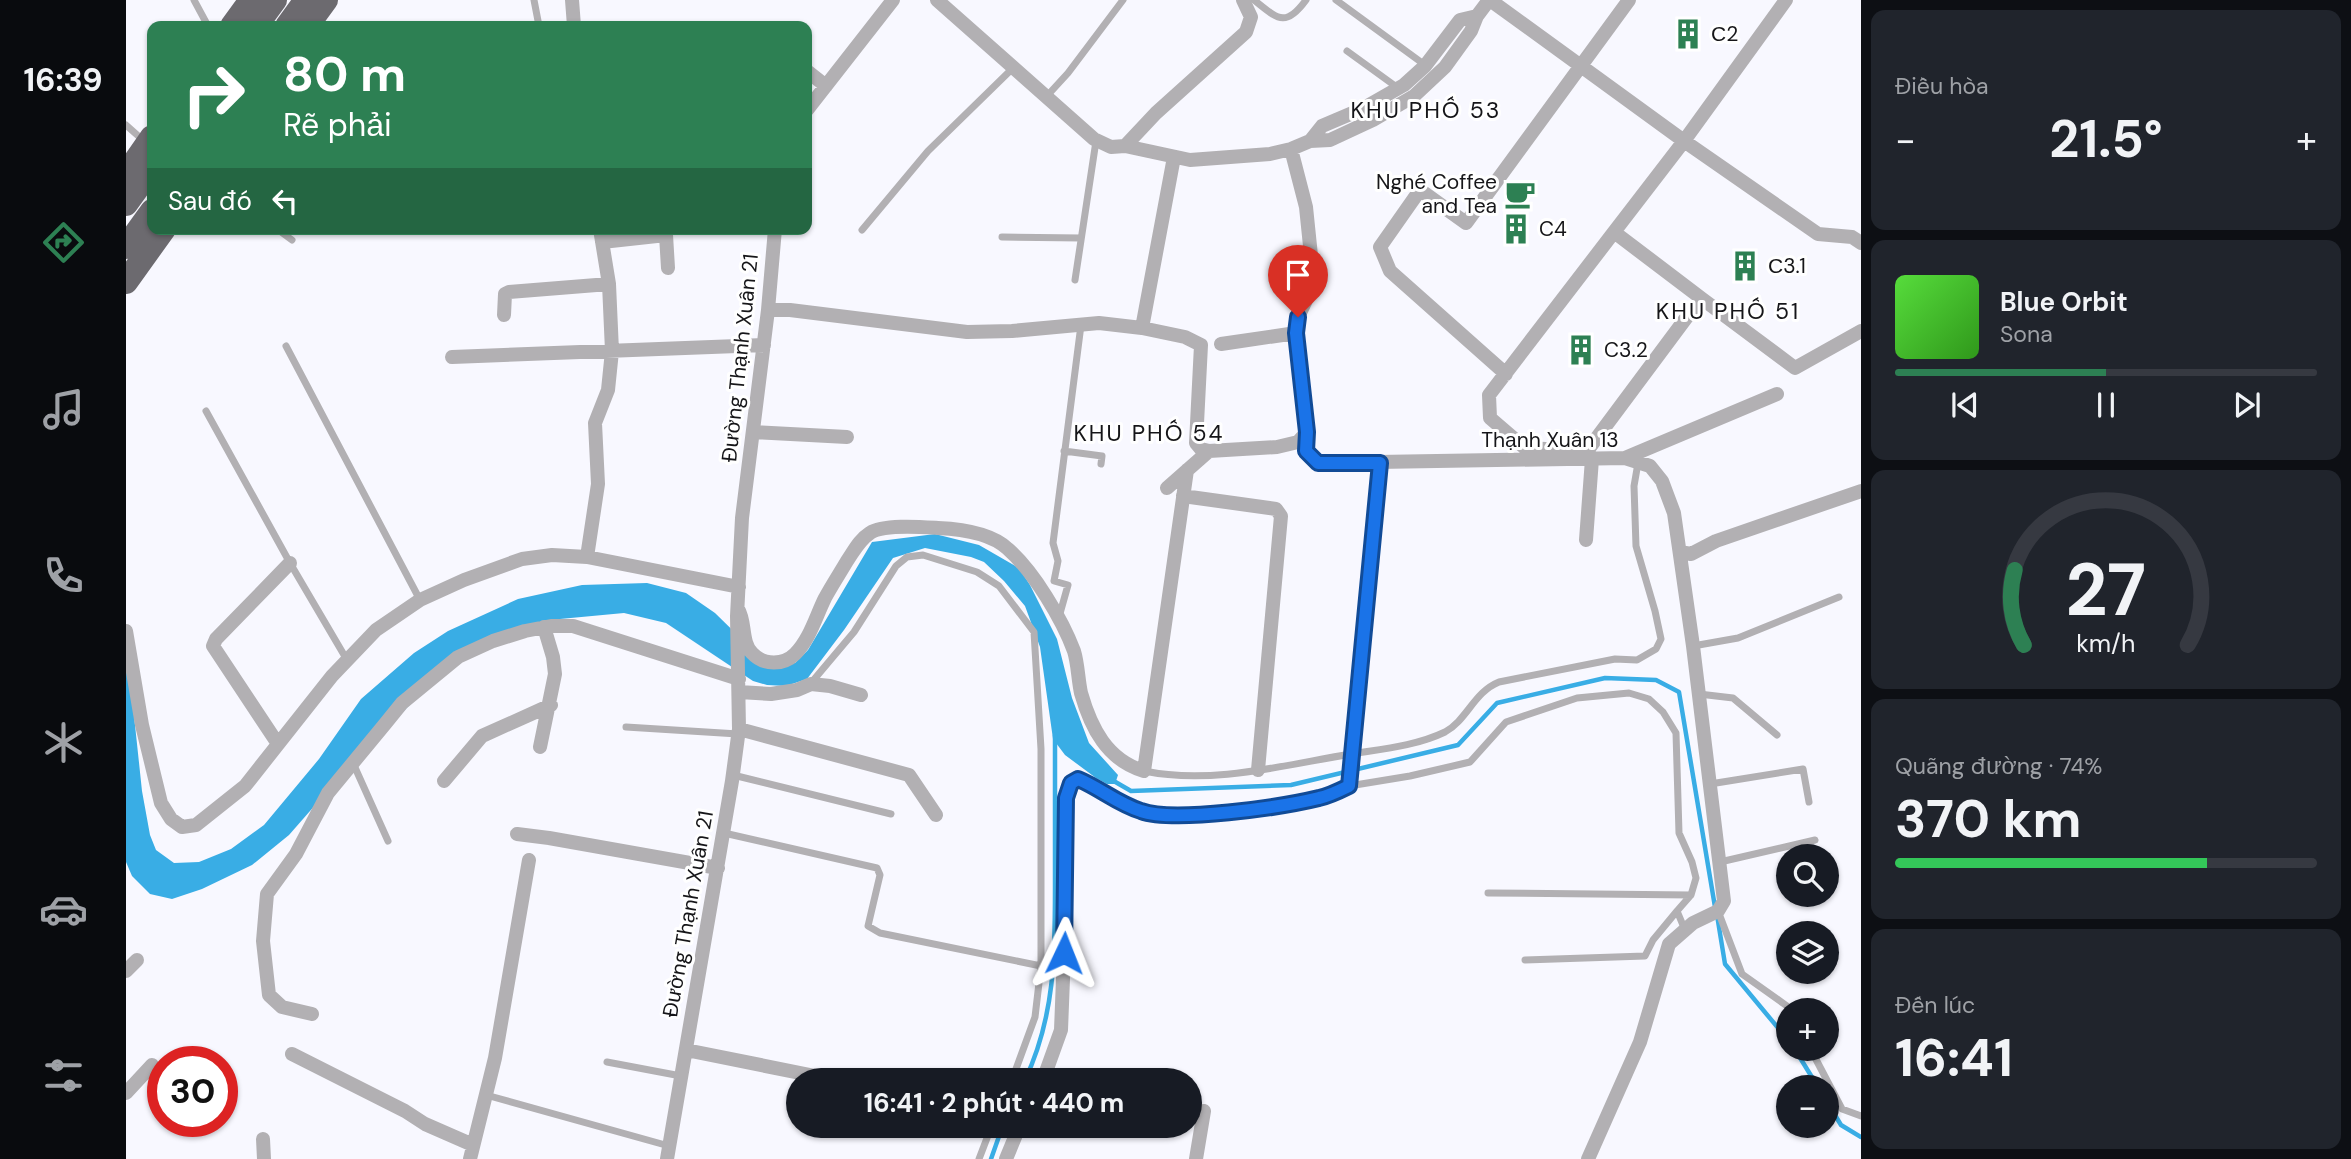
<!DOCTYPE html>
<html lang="vi">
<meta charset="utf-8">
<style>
body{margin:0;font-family:"DM Sans",sans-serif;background:#20242c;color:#f1f3f6;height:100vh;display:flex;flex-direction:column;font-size:26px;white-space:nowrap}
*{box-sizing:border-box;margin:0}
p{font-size:23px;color:#9ea1a6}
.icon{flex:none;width:38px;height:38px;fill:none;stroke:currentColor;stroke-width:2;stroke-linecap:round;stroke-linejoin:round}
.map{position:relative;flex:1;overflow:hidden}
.sheet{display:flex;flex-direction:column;gap:10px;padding:10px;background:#0d0f14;width:490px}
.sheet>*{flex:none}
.banner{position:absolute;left:21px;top:21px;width:665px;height:214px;border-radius:14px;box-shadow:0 2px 5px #0004;background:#2d8053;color:#fff;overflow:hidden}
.buttons{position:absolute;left:1650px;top:844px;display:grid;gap:14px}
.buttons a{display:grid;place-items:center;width:63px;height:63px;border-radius:50%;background:#171b24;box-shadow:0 2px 5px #0004;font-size:35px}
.speed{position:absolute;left:21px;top:1046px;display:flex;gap:14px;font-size:35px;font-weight:700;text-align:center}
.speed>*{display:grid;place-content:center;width:91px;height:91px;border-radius:50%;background:#171b24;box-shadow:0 2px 5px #0004;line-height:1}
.speed .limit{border:10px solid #d22;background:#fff;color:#111}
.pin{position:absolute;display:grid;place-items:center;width:60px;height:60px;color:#fff;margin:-72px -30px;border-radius:50% 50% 50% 0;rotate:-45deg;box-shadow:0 0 7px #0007}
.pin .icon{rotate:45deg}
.me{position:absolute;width:77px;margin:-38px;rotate:2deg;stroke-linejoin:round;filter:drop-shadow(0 0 5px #0008)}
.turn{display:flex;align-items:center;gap:24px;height:147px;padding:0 21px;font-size:32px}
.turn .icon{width:91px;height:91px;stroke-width:2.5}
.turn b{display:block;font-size:49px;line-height:60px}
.then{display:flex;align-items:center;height:66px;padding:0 21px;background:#0003;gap:14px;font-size:26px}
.big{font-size:52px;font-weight:700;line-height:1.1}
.sheet .tile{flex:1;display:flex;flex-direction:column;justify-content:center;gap:10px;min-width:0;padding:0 24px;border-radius:14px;background:#20242c}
.sheet .dial{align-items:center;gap:0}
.dial svg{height:182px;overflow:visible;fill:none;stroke:#363941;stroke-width:7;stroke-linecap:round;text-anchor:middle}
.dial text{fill:#f1f3f6;stroke:none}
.song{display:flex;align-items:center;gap:21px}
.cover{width:84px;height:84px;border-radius:10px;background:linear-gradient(135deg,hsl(110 70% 55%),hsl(110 70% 35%))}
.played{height:7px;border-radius:4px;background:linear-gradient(90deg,#2d8053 50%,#363941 50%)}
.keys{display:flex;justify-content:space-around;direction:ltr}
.heat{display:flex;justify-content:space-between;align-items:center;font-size:38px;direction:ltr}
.charge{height:10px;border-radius:5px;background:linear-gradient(90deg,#34c759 74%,#363941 0)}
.trip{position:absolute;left:660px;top:1068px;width:416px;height:70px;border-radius:35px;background:#171b24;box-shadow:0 2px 5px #0004;font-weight:700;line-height:70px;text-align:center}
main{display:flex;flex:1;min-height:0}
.tabs{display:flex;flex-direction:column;width:126px;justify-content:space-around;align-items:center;background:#090b0e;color:#9ea1a6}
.tabs .icon{width:49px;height:49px}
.tabs .current{color:#2d8053}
.tabs b{font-size:32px;color:#f1f3f6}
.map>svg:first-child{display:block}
</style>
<main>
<nav class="tabs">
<b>16:39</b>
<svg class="icon current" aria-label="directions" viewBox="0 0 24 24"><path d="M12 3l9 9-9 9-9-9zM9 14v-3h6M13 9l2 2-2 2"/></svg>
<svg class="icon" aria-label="music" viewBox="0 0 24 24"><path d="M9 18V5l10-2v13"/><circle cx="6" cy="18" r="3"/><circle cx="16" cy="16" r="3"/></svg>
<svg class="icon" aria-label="phone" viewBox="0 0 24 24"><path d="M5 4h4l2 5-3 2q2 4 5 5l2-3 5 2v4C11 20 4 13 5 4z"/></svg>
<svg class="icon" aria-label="climate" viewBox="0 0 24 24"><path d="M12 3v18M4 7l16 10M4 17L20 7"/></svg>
<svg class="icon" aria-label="car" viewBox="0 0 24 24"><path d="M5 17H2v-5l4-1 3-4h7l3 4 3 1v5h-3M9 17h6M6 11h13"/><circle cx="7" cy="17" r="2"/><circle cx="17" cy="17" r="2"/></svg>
<svg class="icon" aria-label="filters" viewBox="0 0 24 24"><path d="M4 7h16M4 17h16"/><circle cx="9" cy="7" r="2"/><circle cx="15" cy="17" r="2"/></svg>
</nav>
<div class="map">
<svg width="1735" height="1159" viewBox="0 0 1735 1159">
<rect width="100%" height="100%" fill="#f8f8ff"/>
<path fill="#39ade5" d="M809 534 853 545 893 568 904 585 931 639 946 698 963 743 992 775 989 784H981L970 778 939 755 927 739 914 647 899 606 878 581 858 562 845 557 799 548 767 558 718 630 681 679 660 686 641 685 627 681 540 623 498 613 434 619 331 656 212 779 163 835 126 865 76 889 46 899 24 894 6 876 0 862V640L16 791 24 835 30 850 48 863 73 862 105 849 138 825 193 759 235 699 288 653 322 631 392 599 456 585 521 583 560 593 589 613 641 664 669 663 682 650 746 542Z"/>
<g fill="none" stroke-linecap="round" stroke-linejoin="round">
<path stroke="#39ade5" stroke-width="4.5" d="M986 780 1005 791 1165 785 1332 745 1371 703 1479 678 1530 680 1553 692 1589 907
M1591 915 1599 964 1662 1040
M1668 1048 1692 1087
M899 1080C930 1014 929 951 929 880 929 832 929 784 929 735
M1701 1102 1715 1125 1735 1137
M865 1159 877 1125"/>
<path stroke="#b2b0b3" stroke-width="7" d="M68 0 82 26
M408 0 413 26
M1128 0C1151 18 1159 29 1180 0
M1210 0 1299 65
M1221 51 1272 88
M920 97 942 73 997 0
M0 125 18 141
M151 229 166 240
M736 230 802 151 887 68
M876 237 955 238
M949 280 970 141
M160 346 294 600
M80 411 164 563 221 660
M938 451 976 456 975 464
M933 617 942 585 928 581 932 561 927 543 955 325
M1567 646 1612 638 1713 597
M685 683 728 632 770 566 781 557 797 555 851 572 873 586 908 632 915 749V966L909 1017 886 1080
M1573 694 1607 698 1651 735
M500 727 612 734
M227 763 262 841
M1018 771C1086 785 1158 765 1225 754 1256 749 1290 746 1319 732 1341 720 1348 692 1373 682L1489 659 1511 660 1530 649 1535 639 1529 611 1510 546 1508 486 1512 463
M607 775 765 814
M945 783 952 779 967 785 988 800 1018 813 1069 814 1127 809 1194 798 1223 786 1284 776 1344 762 1380 722 1451 698 1503 693 1523 699 1537 712 1550 733 1553 833 1566 862 1570 878 1565 895
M1584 784 1677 769 1683 802
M1223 786 1225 754
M598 833 751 868 754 875 742 926 754 933 915 966
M1594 862 1689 840
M1362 893 1565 895 1551 911 1559 930
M1592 911 1616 974 1661 1006 1663 1010
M1399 960 1519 956 1527 940 1551 911
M1684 1048 1716 1109 1735 1116
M481 1062 555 1076
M360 1095 543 1146
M853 1159 866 1125"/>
<path stroke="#b2b0b3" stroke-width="14" d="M446 0 448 26
M811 0 968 139 985 147 999 146 1064 160 1144 154 1165 149 1184 141 1204 140 1247 120 1288 96 1319 67 1345 31 1351 16 1363 0
M1364 0 1558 141 1488 232 1575 298
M1660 0 1558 141 1692 234 1726 237 1735 243
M681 71 700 86
M681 110 767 0
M1184 141 1196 126 1236 109 1278 85 1299 66 1334 20 1351 16
M999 146 1030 113 1120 32 1125 17 1117 0
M1165 149 1180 207 1187 275 1183 294 1172 317 1170 333 1181 432 1180 451 1192 463 1499 458 1524 466 1536 481 1548 513 1567 646 1598 901 1592 911 1567 923 1543 944 1514 1042 1462 1159
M1488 232 1363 395 1364 418 1399 448 1461 451 1575 298 1669 368 1735 331
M476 242 540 235 542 268
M642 310H664L841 332 886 331 973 323 1016 328 1059 337 1075 345 1070 443 1075 449 1083 451
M378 315 379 294 383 292 483 284
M1016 328 1048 157
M1095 344 1170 333
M326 357 638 345
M1380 374 1264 271 1254 247 1294 190 1340 223 1503 0
M627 432 721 437
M1499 458 1651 394
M1041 488 1083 451 1151 447 1172 442 1181 432
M1057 496 1150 509 1155 516 1132 770
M1460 540 1466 459
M1554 552 1565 554 1590 541 1735 491
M461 557 472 484 469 423 482 390 486 351 483 284 474 229
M612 609C620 622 615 642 626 653 638 666 658 665 669 654 684 639 690 616 699 598 706 585 714 573 721 561 728 551 733 540 744 533 757 524 796 527 812 528 835 529 865 533 882 549 908 572 936 619 948 651 952 664 952 679 955 693 965 728 981 760 1018 771L1061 470
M0 631 16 725 35 803 45 819 56 827 70 825 119 786 206 676 250 630 294 600 338 580 396 559 426 555 461 557 613 587
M613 692 645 694 671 690 685 684 704 686 735 695
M613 729 783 775 810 815
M152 744 87 646 90 639 164 563
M414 747 429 674 427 657 418 627
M1225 754 1254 463
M318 781 356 736 425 705
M391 834 423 838 592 868
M0 971 11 960
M186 1014 156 1007 143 995 137 941 141 894 170 854 202 793 259 724 276 703 332 657 367 641 399 631 425 626H447L613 679
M560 1050 709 1080
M166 1054 279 1111 299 1124 347 1145
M917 1080 935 1030 940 902V798L945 783
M0 1093 26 1065
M137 1139 138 1159
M344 1159 369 1058 403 860
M541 1159 606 781 613 729 611 616 616 518 642 310 649 229
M880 1159 894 1125
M1070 1159 1078 1111"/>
<path stroke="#6c6a6f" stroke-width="24" d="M106 26 125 0
M130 26 149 0
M161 26 180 0
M181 26 200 0
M0 174 26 137
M0 204 26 168
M0 247 26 211
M0 282 38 229"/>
</g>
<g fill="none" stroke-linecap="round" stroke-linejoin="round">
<g stroke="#114b97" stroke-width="18">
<path id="route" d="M938 953 940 798 945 783 952 779C974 788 992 804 1015 811 1048 823 1156 807 1193 798 1203 796 1213 791 1223 786L1254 463H1192L1180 451 1181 432 1170 333 1172 317"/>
</g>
<use href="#route" stroke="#1a73e8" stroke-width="12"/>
</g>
<defs>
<g id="building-bare" transform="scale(2.415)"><path d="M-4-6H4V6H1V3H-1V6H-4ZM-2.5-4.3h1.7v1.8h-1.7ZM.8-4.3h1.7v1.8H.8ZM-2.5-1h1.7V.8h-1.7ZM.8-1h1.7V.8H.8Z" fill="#2d8053" stroke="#fff" stroke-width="2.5" paint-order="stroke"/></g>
<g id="cafe-bare" transform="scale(2.415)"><path d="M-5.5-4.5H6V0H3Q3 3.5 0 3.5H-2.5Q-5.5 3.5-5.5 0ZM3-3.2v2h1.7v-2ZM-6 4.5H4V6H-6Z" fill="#2d8053" stroke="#fff" stroke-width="2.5" paint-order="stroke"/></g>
</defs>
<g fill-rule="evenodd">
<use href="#building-bare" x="1562" y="34"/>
<use href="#cafe-bare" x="1394" y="194"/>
<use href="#building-bare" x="1390" y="229"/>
<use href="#building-bare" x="1619" y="266"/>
<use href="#building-bare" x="1455" y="350"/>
</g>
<g text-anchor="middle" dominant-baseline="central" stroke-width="6" stroke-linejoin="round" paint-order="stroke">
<g font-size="21" fill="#161619" stroke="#fff" text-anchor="start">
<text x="1585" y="34">С2</text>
<text x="1371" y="182" text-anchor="end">Nghé Coffee<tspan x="1371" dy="24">and Tea</tspan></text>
<text x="1413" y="229">C4</text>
<text x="1642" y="266">С3.1</text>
<text x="1478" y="350">C3.2</text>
</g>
<g font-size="21" fill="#161619" stroke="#fff">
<text transform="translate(614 358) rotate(-84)">Đường Thạnh Xuân 21</text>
<text x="1424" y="440">Thạnh Xuân 13</text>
<text transform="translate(562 914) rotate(-80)">Đường Thạnh Xuân 21</text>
</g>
<g font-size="23" letter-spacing="2" fill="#161619" stroke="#fff">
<text x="1300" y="110">KHU PHỐ 53</text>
<text x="1602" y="311">KHU PHỐ 51</text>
<text x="1023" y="433">KHU PHỐ 54</text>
</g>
</g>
</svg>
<div class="buttons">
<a><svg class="icon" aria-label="search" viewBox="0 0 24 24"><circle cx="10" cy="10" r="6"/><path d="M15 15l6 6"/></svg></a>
<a><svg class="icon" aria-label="layers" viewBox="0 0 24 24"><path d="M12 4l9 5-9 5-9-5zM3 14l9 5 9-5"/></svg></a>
<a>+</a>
<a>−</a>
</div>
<div class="speed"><div class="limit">30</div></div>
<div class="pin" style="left:1172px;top:317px;background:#d93025"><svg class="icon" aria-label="arrive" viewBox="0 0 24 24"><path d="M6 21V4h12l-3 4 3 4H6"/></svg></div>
<svg class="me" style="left:938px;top:953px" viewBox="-20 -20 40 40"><path d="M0-17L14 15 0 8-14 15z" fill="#1a73e8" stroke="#fff" stroke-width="4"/></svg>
<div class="trip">16:41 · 2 phút · 440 m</div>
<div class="banner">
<div class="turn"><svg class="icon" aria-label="right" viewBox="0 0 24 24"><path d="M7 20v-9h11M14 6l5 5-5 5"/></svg><div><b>80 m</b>Rẽ phải</div></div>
<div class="then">Sau đó<svg class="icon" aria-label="left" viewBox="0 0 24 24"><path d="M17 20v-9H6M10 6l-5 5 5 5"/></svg></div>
</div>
</div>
<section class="sheet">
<div class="tile"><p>Điều hòa</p>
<div class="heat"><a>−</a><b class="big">21.5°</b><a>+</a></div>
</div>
<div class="tile">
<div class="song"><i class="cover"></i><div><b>Blue Orbit</b><p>Sona</p></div></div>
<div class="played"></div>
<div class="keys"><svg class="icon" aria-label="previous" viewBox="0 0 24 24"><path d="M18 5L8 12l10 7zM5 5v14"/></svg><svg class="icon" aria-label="pause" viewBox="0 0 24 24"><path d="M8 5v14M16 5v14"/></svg><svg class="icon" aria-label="next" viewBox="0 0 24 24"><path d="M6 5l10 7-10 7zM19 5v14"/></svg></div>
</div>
<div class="tile dial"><svg viewBox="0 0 100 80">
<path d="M14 69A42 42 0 1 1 86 69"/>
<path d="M14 69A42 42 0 0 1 10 36" stroke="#2d8053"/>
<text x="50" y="56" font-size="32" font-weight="700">27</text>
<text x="50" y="72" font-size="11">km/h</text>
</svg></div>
<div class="tile"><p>Quãng đường · 74%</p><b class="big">370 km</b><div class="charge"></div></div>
<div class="tile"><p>Đến lúc</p><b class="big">16:41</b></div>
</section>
</main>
